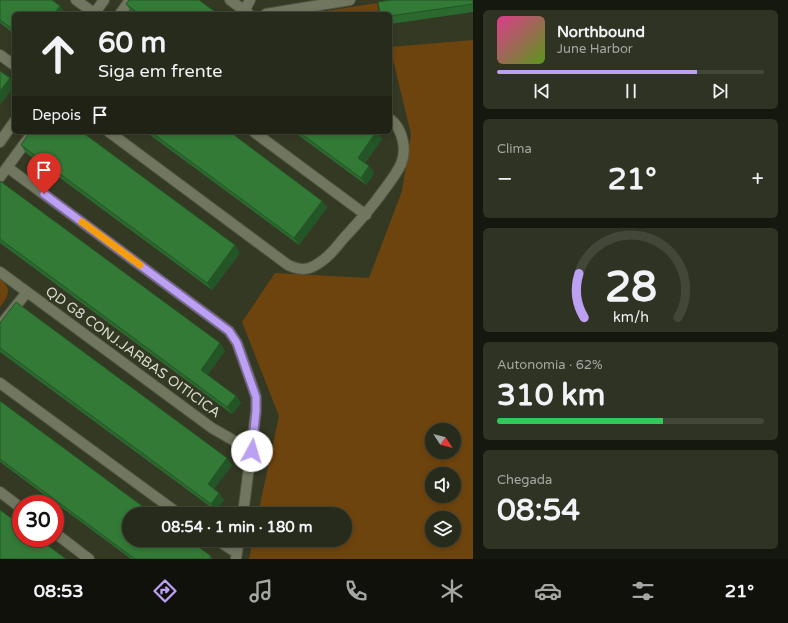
<!DOCTYPE html>
<html lang="pt">
<meta charset="utf-8">
<style>
body{margin:0;font-family:"Varela Round",sans-serif;background:#2f3324;color:#f1f3f6;height:100vh;display:flex;flex-direction:column;font-size:15px;white-space:nowrap}
*{box-sizing:border-box;margin:0}
p{font-size:13px;color:#a4a7a3}
.icon{flex:none;width:22px;height:22px;fill:none;stroke:currentColor;stroke-width:2;stroke-linecap:round;stroke-linejoin:round}
.map{position:relative;flex:1;overflow:hidden}
.panel{display:flex;flex-direction:column;gap:10px;padding:10px;background:#15180f;width:315px}
.panel>*{flex:none}
.hud{position:absolute;left:12px;top:12px;width:380px;height:122px;border-radius:6px;box-shadow:0 2px 6px #0003,0 0 0 1px #43473a;background:#272b1b;color:#f1f3f6;overflow:hidden}
.needle{width:26px;rotate:126deg}
.controls{position:absolute;left:425px;top:423px;display:grid;gap:8px}
.controls a{display:grid;place-items:center;width:36px;height:36px;border-radius:50%;background:#272b1b;box-shadow:0 2px 6px #0003,0 0 0 1px #43473a;font-size:20px}
.speed{position:absolute;left:12px;top:495px;display:flex;gap:8px;font-size:20px;font-weight:700;text-align:center}
.speed>*{display:grid;place-content:center;width:52px;height:52px;border-radius:50%;background:#272b1b;box-shadow:0 2px 6px #0003,0 0 0 1px #43473a;line-height:1}
.speed .limit{border:6px solid #d22;background:#fff;color:#111}
.pin{position:absolute;display:grid;place-items:center;width:34px;height:34px;color:#fff;margin:-41px -17px;border-radius:50% 50% 50% 0;rotate:-45deg;box-shadow:0 0 4px #0007}
.pin .icon{rotate:45deg}
.me{position:absolute;width:44px;margin:-22px;rotate:6deg;stroke-linejoin:round;filter:drop-shadow(0 0 3px #0008)}
.turn{display:flex;align-items:center;gap:14px;height:84px;padding:0 20px;font-size:18px}
.turn .icon{width:52px;height:52px;stroke-width:2.5}
.turn b{display:block;font-size:28px;line-height:34px}
.then{display:flex;align-items:center;height:38px;padding:0 20px;background:#0003;gap:8px;font-size:15px}
.big{font-size:30px;font-weight:700;line-height:1.1}
.panel .tile{flex:1;display:flex;flex-direction:column;justify-content:center;gap:6px;min-width:0;padding:0 14px;border-radius:6px;background:#2f3324}
.panel .dial{align-items:center;gap:0}
.dial svg{height:104px;overflow:visible;fill:none;stroke:#43473a;stroke-width:7;stroke-linecap:round;text-anchor:middle}
.dial text{fill:#f1f3f6;stroke:none}
.song{display:flex;align-items:center;gap:12px}
.cover{width:48px;height:48px;border-radius:6px;background:linear-gradient(135deg,hsl(330 70% 55%),hsl(90 70% 35%))}
.played{height:4px;border-radius:2px;background:linear-gradient(90deg,#bca0f2 75%,#43473a 75%)}
.keys{display:flex;justify-content:space-around;direction:ltr}
.heat{display:flex;justify-content:space-between;align-items:center;font-size:22px;direction:ltr}
.charge{height:6px;border-radius:3px;background:linear-gradient(90deg,#34c759 62%,#43473a 0)}
.trip{position:absolute;left:122px;top:507px;width:230px;height:40px;border-radius:20px;background:#272b1b;box-shadow:0 2px 6px #0003,0 0 0 1px #43473a;font-weight:700;line-height:40px;text-align:center}
.menu{display:flex;height:64px;justify-content:space-around;align-items:center;background:#10110b;color:#a4a7a3}
.menu .icon{width:28px;height:28px}
.menu .active{color:#bca0f2}
.menu b{font-size:18px;color:#f1f3f6}
main{display:flex;flex:1;min-height:0}
.map>svg:first-child{display:block}
</style>
<main>
<div class="map">
<svg width="473" height="559" viewBox="0 0 473 559">
<rect width="100%" height="100%" fill="#343924"/>
<path fill="#6e440e" fill-rule="evenodd" d="M377 3 379 14H306Z
M473 40V559H249L253 540H345V514H258L279 416 242 322 275 273 369 278 402 191 411 134 390 47ZM432 430H454V452H432ZM432 474H454V496H432ZM432 518H454V540H432Z
M0 279C13 289 8 296 0 307Z"/>
<g fill="none" stroke-linecap="round" stroke-linejoin="round">
<g stroke="#515543" stroke-width="12">
<path id="minor" d="M76 0 94 13
M230 0 249 14
M244 11 250 0
M94 14 104 0
M120 14 130 0
M266 14 350 0
M0 55 14 65
M109 132 288 265C297 269 305 271 314 266 326 260 335 249 343 239 358 223 372 207 384 190 390 182 397 173 401 164 407 150 403 129 390 119
M254 132 366 215
M0 142 14 122
M7 167 229 331 237 343 252 385 256 397V411L243 514
M0 177 33 132
M0 272 212 428 252 451
M0 326 27 292
M0 383 179 514
M0 492 21 508
M55 533 89 559
M217 540 237 553
M236 558 239 540"/>
</g>
<use href="#minor" stroke="#71775f" stroke-width="10"/>
</g>
<path fill="#2c692f" d="M0 0 60 6 65 13 14 14V34L0 23Z
M473 0V12L390 24V14Z
M126 4 218 14H135L131 11Z
M146 132H230L322 201 327 208 299 245Z
M294 132H377L382 139 365 163 369 166 374 173 366 185Z
M21 145 240 253 212 290 26 153Z
M0 181 225 351 207 375 236 396 241 403 232 414 0 243Z
M0 323 232 465 214 489 219 493 224 500 216 511 0 352Z
M0 401 213 559H131L0 462Z"/>
<path fill="#245526" d="M60 6 65 13V14H54Z
M10 78 14 84V87L0 105V91Z
M376 132H377L382 139 363 165 358 158Z
M369 166 374 173 366 185 361 178Z
M322 201 327 208 299 245 294 238Z
M235 245 240 253 212 290 207 283Z
M220 343 225 351 206 377 201 370Z
M236 396 241 403 232 414 227 407Z
M227 458 232 465 213 491 208 484Z
M219 493 224 500 216 511 211 504Z"/>
<path fill="#337a37" stroke="#245526" d="M0 0H52L60 6 54 14H14V30L0 20Z
M129 0H199L218 14H139L126 4Z
M391 0H473V4L390 16V14H380L378 2Z
M0 71 10 78 0 91Z
M30 132H82L235 245 207 283 21 145Z
M151 132H230L322 201 294 238Z
M299 132H376L358 158 369 166 361 178Z
M0 181 220 343 201 370 236 396 227 407 0 239Z
M16 302 227 458 208 484 219 493 211 504 0 348V323Z
M0 401 153 514H129V540H189L211 556 209 559H135L0 459Z
M0 510 21 525V538H38L66 559H0Z"/>
<g fill="none" stroke-linecap="round" stroke-linejoin="round">
<g stroke="#7a689d" stroke-width="10">
<path id="route" d="M44 194 229 331 237 343 256 397V411L252 451"/>
</g>
<use href="#route" stroke="#bca0f2" stroke-width="7"/>
<path stroke="#f59e0b" stroke-width="7" d="M82 222 140 265"/>
</g>
<g text-anchor="middle" dominant-baseline="central" stroke-width="4" stroke-linejoin="round" paint-order="stroke">
<g font-size="14" fill="#d9dccf" stroke="#343924">
<text transform="translate(133 352) rotate(36)">QD G8 CONJ.JARBAS OITICICA</text>
</g>
</g>
</svg>
<div class="controls">
<a><svg class="needle" viewBox="-14 -14 28 28"><path d="M0-13l5 13h-10z" fill="#e53935"/><path d="M0 13l5-13h-10z" fill="#a4a7a3"/></svg></a>
<a><svg class="icon" aria-label="sound" viewBox="0 0 24 24"><path d="M4 9h4l5-4v14l-5-4H4zM17 9q2 3 0 6"/></svg></a>
<a><svg class="icon" aria-label="layers" viewBox="0 0 24 24"><path d="M12 4l9 5-9 5-9-5zM3 14l9 5 9-5"/></svg></a>
</div>
<div class="speed"><div class="limit">30</div></div>
<div class="pin" style="left:44px;top:194px;background:#d93025"><svg class="icon" aria-label="arrive" viewBox="0 0 24 24"><path d="M6 21V4h12l-3 4 3 4H6"/></svg></div>
<svg class="me" style="left:252px;top:451px" viewBox="-20 -20 40 40"><circle r="19" fill="#fff"/><path d="M0-13L10 11 0 6-10 11z" fill="#bca0f2"/></svg>
<div class="trip">08:54 · 1 min · 180 m</div>
<div class="hud">
<div class="turn"><svg class="icon" aria-label="ahead" viewBox="0 0 24 24"><path d="M12 20V5M6 11l6-6 6 6"/></svg><div><b>60 m</b>Siga em frente</div></div>
<div class="then">Depois<svg class="icon" aria-label="arrive" viewBox="0 0 24 24"><path d="M6 21V4h12l-3 4 3 4H6"/></svg></div>
</div>
</div>
<section class="panel">
<div class="tile">
<div class="song"><i class="cover"></i><div><b>Northbound</b><p>June Harbor</p></div></div>
<div class="played"></div>
<div class="keys"><svg class="icon" aria-label="previous" viewBox="0 0 24 24"><path d="M18 5L8 12l10 7zM5 5v14"/></svg><svg class="icon" aria-label="pause" viewBox="0 0 24 24"><path d="M8 5v14M16 5v14"/></svg><svg class="icon" aria-label="next" viewBox="0 0 24 24"><path d="M6 5l10 7-10 7zM19 5v14"/></svg></div>
</div>
<div class="tile"><p>Clima</p>
<div class="heat"><a>−</a><b class="big">21°</b><a>+</a></div>
</div>
<div class="tile dial"><svg viewBox="0 0 100 80">
<path d="M14 69A42 42 0 1 1 86 69"/>
<path d="M14 69A42 42 0 0 1 10 35" stroke="#bca0f2"/>
<text x="50" y="56" font-size="32" font-weight="700">28</text>
<text x="50" y="72" font-size="11">km/h</text>
</svg></div>
<div class="tile"><p>Autonomia · 62%</p><b class="big">310 km</b><div class="charge"></div></div>
<div class="tile"><p>Chegada</p><b class="big">08:54</b></div>
</section>
</main>
<nav class="menu">
<b>08:53</b>
<svg class="icon active" aria-label="directions" viewBox="0 0 24 24"><path d="M12 3l9 9-9 9-9-9zM9 14v-3h6M13 9l2 2-2 2"/></svg>
<svg class="icon" aria-label="music" viewBox="0 0 24 24"><path d="M9 18V5l10-2v13"/><circle cx="6" cy="18" r="3"/><circle cx="16" cy="16" r="3"/></svg>
<svg class="icon" aria-label="phone" viewBox="0 0 24 24"><path d="M5 4h4l2 5-3 2q2 4 5 5l2-3 5 2v4C11 20 4 13 5 4z"/></svg>
<svg class="icon" aria-label="climate" viewBox="0 0 24 24"><path d="M12 3v18M4 7l16 10M4 17L20 7"/></svg>
<svg class="icon" aria-label="car" viewBox="0 0 24 24"><path d="M5 17H2v-5l4-1 3-4h7l3 4 3 1v5h-3M9 17h6M6 11h13"/><circle cx="7" cy="17" r="2"/><circle cx="17" cy="17" r="2"/></svg>
<svg class="icon" aria-label="filters" viewBox="0 0 24 24"><path d="M4 7h16M4 17h16"/><circle cx="9" cy="7" r="2"/><circle cx="15" cy="17" r="2"/></svg>
<b>21°</b>
</nav>
